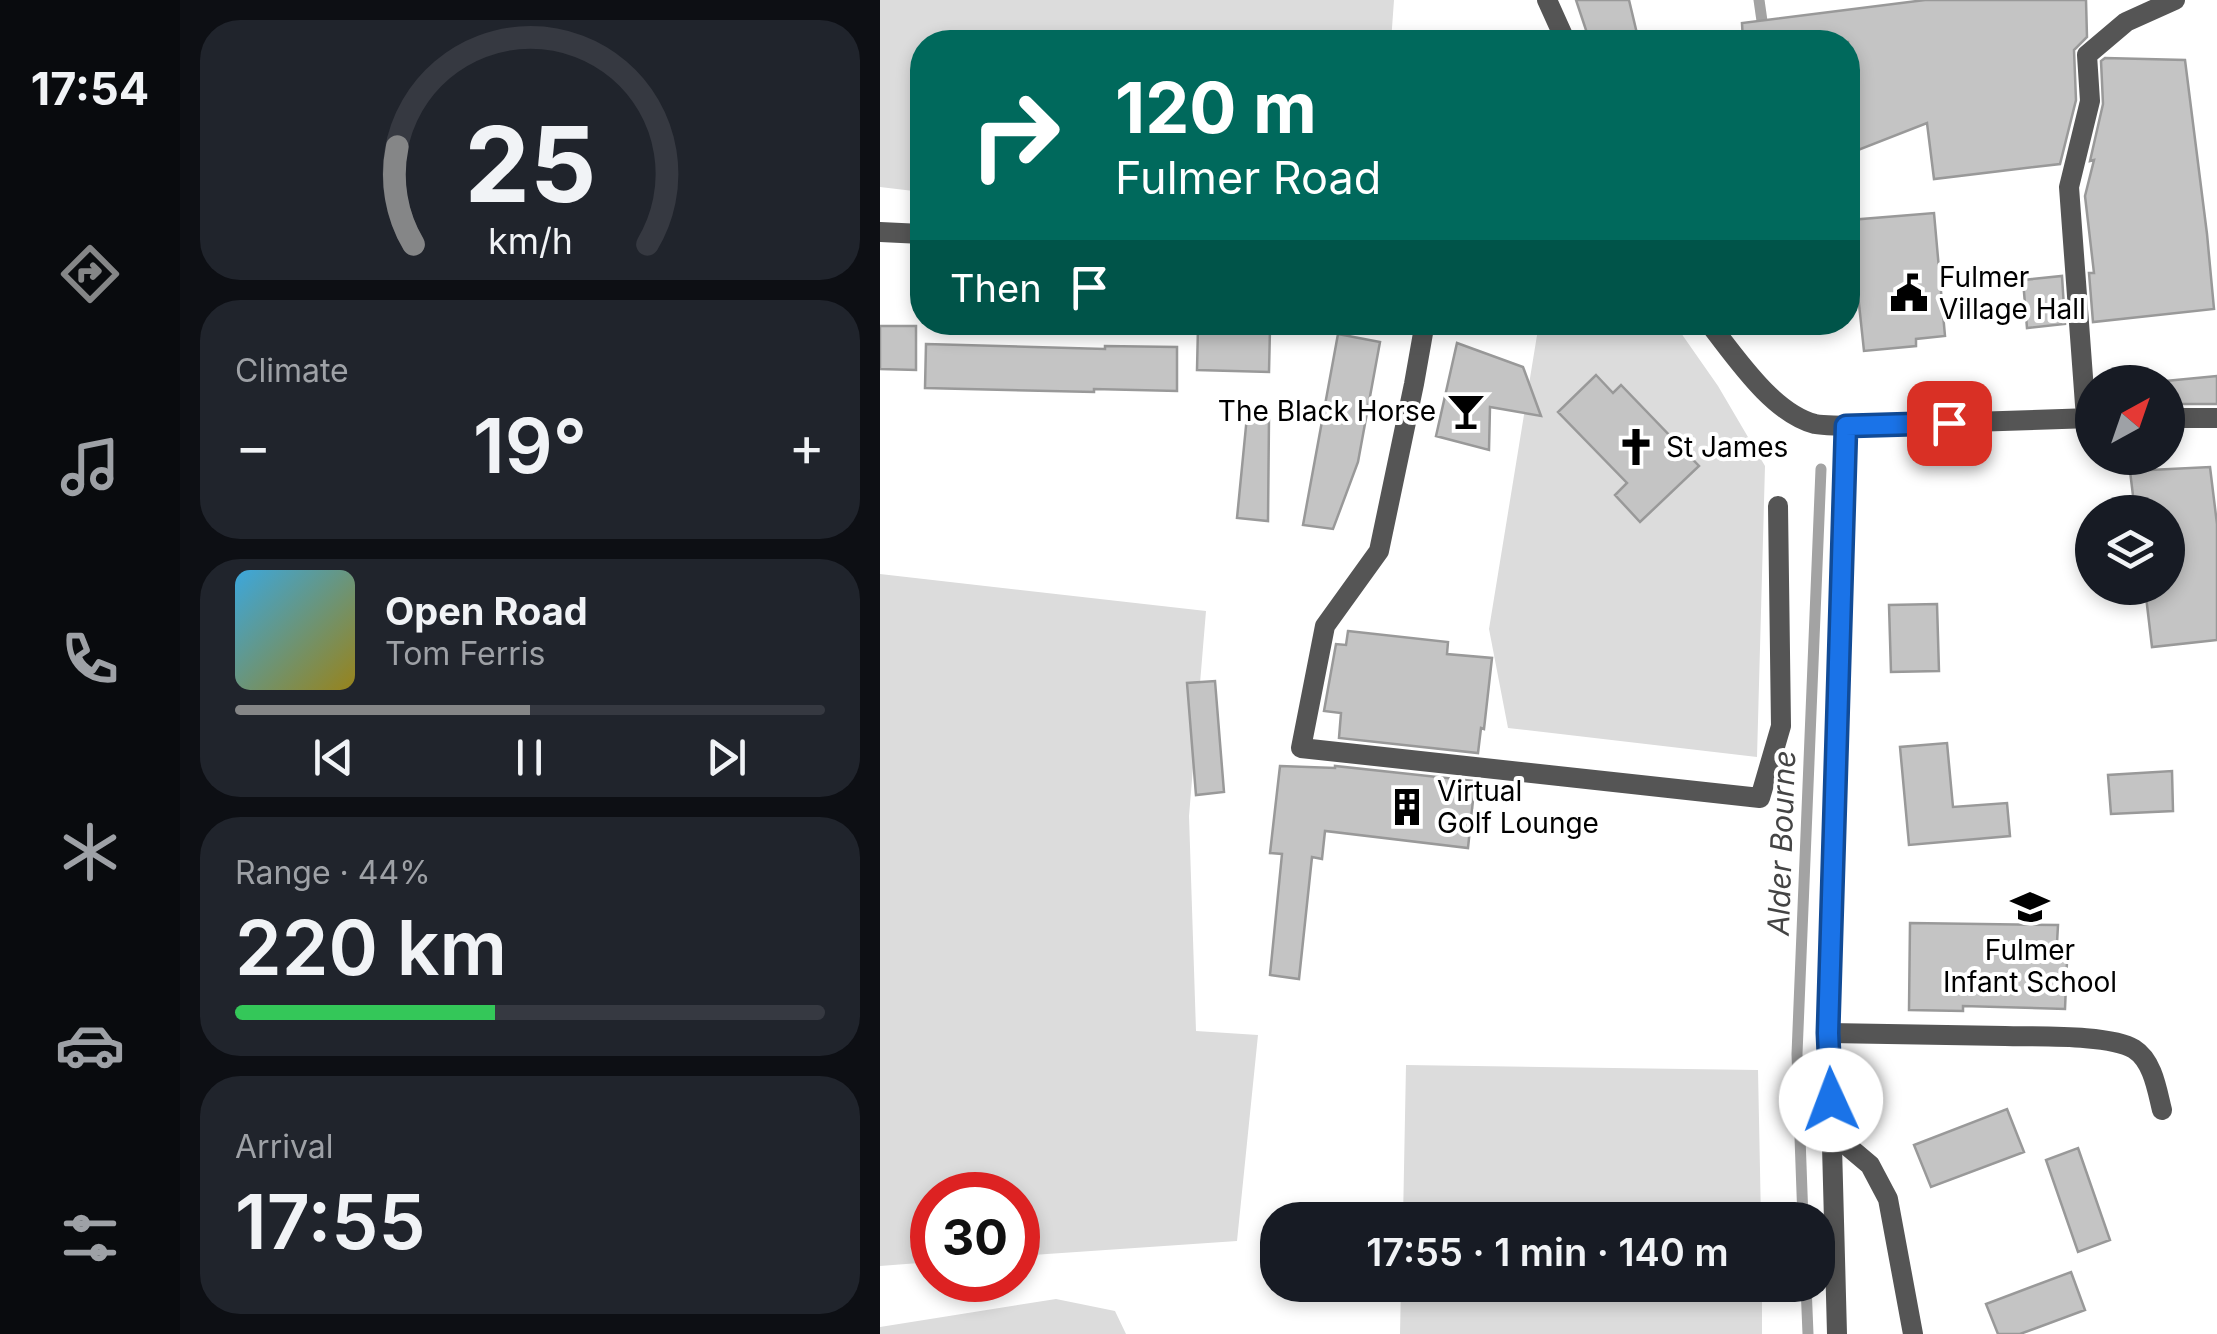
<!DOCTYPE html>
<meta charset="utf-8">
<style>
body{margin:0;font-family:Inter,sans-serif;background:#20242c;color:#f1f3f6;height:100vh;display:flex;flex-direction:column;font-size:38px;white-space:nowrap}
*{box-sizing:border-box;margin:0}
p{font-size:32px;color:#9ea1a6}
.icon{flex:none;width:55px;height:55px;fill:none;stroke:currentColor;stroke-width:2;stroke-linecap:round;stroke-linejoin:round}
.map{position:relative;flex:1;overflow:hidden}
.drawer{display:flex;flex-direction:column;gap:20px;padding:20px;background:#0d0f14;width:700px}
.drawer>*{flex:none}
.top-card{position:absolute;left:30px;top:30px;width:950px;height:305px;border-radius:40px;box-shadow:0 5px 15px #0003;background:#00695c;color:#fff;overflow:hidden}
.needle{width:65px;rotate:40deg}
.buttons{position:absolute;left:1195px;top:365px;display:grid;gap:20px}
.buttons a{display:grid;place-items:center;width:110px;height:110px;border-radius:50%;background:#171b24;box-shadow:0 5px 15px #0003;font-size:50px}
.speed{position:absolute;left:30px;top:1172px;display:flex;gap:20px;font-size:50px;font-weight:700;text-align:center}
.speed>*{display:grid;place-content:center;width:130px;height:130px;border-radius:50%;background:#171b24;box-shadow:0 5px 15px #0003;line-height:1}
.speed .limit{border:15px solid #d22;background:#fff;color:#111}
.pin{position:absolute;display:grid;place-items:center;width:85px;height:85px;color:#fff;margin:-42px;border-radius:20px;box-shadow:0 5px 15px #0006}
.me{position:absolute;width:110px;margin:-55px;rotate:358deg;stroke-linejoin:round;filter:drop-shadow(0 0 8px #0008)}
.turn{display:flex;align-items:center;gap:35px;height:210px;padding:0 40px;font-size:45px}
.turn .icon{width:130px;height:130px;stroke-width:2.5}
.turn b{display:block;font-size:70px;line-height:85px}
.then{display:flex;align-items:center;height:95px;padding:0 40px;background:#0003;gap:20px;font-size:38px}
.big{font-size:75px;font-weight:600;line-height:1.1}
.drawer .card{flex:1;display:flex;flex-direction:column;justify-content:center;gap:15px;min-width:0;padding:0 35px;border-radius:40px;background:#20242c}
.drawer .dial{align-items:center;gap:0}
.dial svg{height:260px;overflow:visible;fill:none;stroke:#363941;stroke-width:7;stroke-linecap:round;text-anchor:middle}
.dial text{fill:#f1f3f6;stroke:none}
.song{display:flex;align-items:center;gap:30px}
.cover{width:120px;height:120px;border-radius:15px;background:linear-gradient(135deg,hsl(200 70% 55%),hsl(50 70% 35%))}
.played{height:10px;border-radius:5px;background:linear-gradient(90deg,#858687 50%,#363941 50%)}
.keys{display:flex;justify-content:space-around;direction:ltr}
.heat{display:flex;justify-content:space-between;align-items:center;font-size:55px;direction:ltr}
.charge{height:15px;border-radius:8px;background:linear-gradient(90deg,#34c759 44%,#363941 0)}
.trip{position:absolute;left:380px;top:1202px;width:575px;height:100px;border-radius:40px;background:#171b24;box-shadow:0 5px 15px #0003;font-weight:600;line-height:100px;text-align:center}
main{display:flex;flex:1;min-height:0}
.menu{display:flex;flex-direction:column;width:180px;justify-content:space-around;align-items:center;background:#090b0e;color:#9ea1a6}
.menu .icon{width:70px;height:70px}
.menu .on{color:#858687}
.menu b{font-size:45px;color:#f1f3f6}
.map>svg:first-child{display:block}
</style>
<main>
<nav class="menu">
<b>17:54</b>
<svg class="icon on" aria-label="directions" viewBox="0 0 24 24"><path d="M12 3l9 9-9 9-9-9zM9 14v-3h6M13 9l2 2-2 2"/></svg>
<svg class="icon" aria-label="music" viewBox="0 0 24 24"><path d="M9 18V5l10-2v13"/><circle cx="6" cy="18" r="3"/><circle cx="16" cy="16" r="3"/></svg>
<svg class="icon" aria-label="phone" viewBox="0 0 24 24"><path d="M5 4h4l2 5-3 2q2 4 5 5l2-3 5 2v4C11 20 4 13 5 4z"/></svg>
<svg class="icon" aria-label="climate" viewBox="0 0 24 24"><path d="M12 3v18M4 7l16 10M4 17L20 7"/></svg>
<svg class="icon" aria-label="car" viewBox="0 0 24 24"><path d="M5 17H2v-5l4-1 3-4h7l3 4 3 1v5h-3M9 17h6M6 11h13"/><circle cx="7" cy="17" r="2"/><circle cx="17" cy="17" r="2"/></svg>
<svg class="icon" aria-label="filters" viewBox="0 0 24 24"><path d="M4 7h16M4 17h16"/><circle cx="9" cy="7" r="2"/><circle cx="15" cy="17" r="2"/></svg>
</nav>
<section class="drawer">
<div class="card dial"><svg viewBox="0 0 100 80">
<path d="M14 69A42 42 0 1 1 86 69"/>
<path d="M14 69A42 42 0 0 1 9 39" stroke="#858687"/>
<text x="50" y="56" font-size="32" font-weight="700">25</text>
<text x="50" y="72" font-size="11">km/h</text>
</svg></div>
<div class="card"><p>Climate</p>
<div class="heat"><a>−</a><b class="big">19°</b><a>+</a></div>
</div>
<div class="card">
<div class="song"><i class="cover"></i><div><b>Open Road</b><p>Tom Ferris</p></div></div>
<div class="played"></div>
<div class="keys"><svg class="icon" aria-label="previous" viewBox="0 0 24 24"><path d="M18 5L8 12l10 7zM5 5v14"/></svg><svg class="icon" aria-label="pause" viewBox="0 0 24 24"><path d="M8 5v14M16 5v14"/></svg><svg class="icon" aria-label="next" viewBox="0 0 24 24"><path d="M6 5l10 7-10 7zM19 5v14"/></svg></div>
</div>
<div class="card"><p>Range · 44%</p><b class="big">220 km</b><div class="charge"></div></div>
<div class="card"><p>Arrival</p><b class="big">17:55</b></div>
</section>
<div class="map">
<svg width="1337" height="1334" viewBox="0 0 1337 1334">
<rect width="100%" height="100%" fill="#fff"/>
<path fill="#dcdcdc" d="M0 0H514L511 42H42V192L0 187Z
M659 323H794L838 386 885 466 877 757 628 728 609 629Z
M0 574 326 611 309 816 316 1031 378 1035 357 1241 138 1256V1195H52V1262L0 1266Z
M526 1065 878 1070 881 1220H523Z
M521 1285H882V1334H520Z
M176 1299 235 1311 246 1334H0V1327Z"/>
<g fill="none" stroke-linecap="round" stroke-linejoin="round">
<path stroke="#a3a3a3" stroke-width="11" d="M879 0 885 42
M923 1220 917 1054 941 469
M926 1285 928 1334"/>
</g>
<path fill="#c4c4c4" stroke="#999" stroke-width="2.5" d="M696 0H749L759 42H710Z
M1045 0H1206L1207 37 1194 50 1196 100 1180 164 1054 179 1047 123 968 154V42H863L862 23Z
M1225 58 1305 60 1327 234 1334 309 1213 322 1209 273H1214L1205 196 1214 160 1210 161 1223 104 1221 61Z
M1054 213 1065 336 1036 339V346L984 351 970 220Z
M1182 276 1185 324 1147 328 1143 280Z
M0 326H36V370L0 369Z
M318 327 390 328 389 372 317 370Z
M458 334 500 342 478 462 453 529 423 525Z
M577 343 643 367 661 416 610 407 609 450 556 436Z
M46 344 225 349V346L297 347V391L214 389V392L45 388Z
M716 375 733 393 741 385 819 466 760 522 735 495 747 483 678 412Z
M1337 376V404H1288V382H1275Z
M367 416 389 418 388 521 357 518Z
M1330 467 1337 524V640L1272 647 1265 588H1288V512H1255L1250 471Z
M1057 604 1059 671 1011 672 1009 605Z
M468 631 568 642 567 654 612 658 604 729 601 728 598 753 459 738 461 713 444 711 456 644 466 645Z
M335 681 344 792 316 795 307 683Z
M1067 743 1073 807 1127 803 1130 836 1029 845 1020 747Z
M400 766 455 768V766L595 781 588 848 445 831 442 859 432 857 419 979 390 975 402 854 390 853Z
M1292 771 1293 811 1231 814 1228 775Z
M1030 923 1178 925 1176 961 1187 962 1185 1009 1083 1006V1011L1029 1010Z
M1127 1109 1144 1152 1051 1187 1034 1145Z
M1198 1148 1230 1240 1198 1252 1166 1160Z
M1191 1272 1205 1310 1140 1334H1118L1106 1304Z"/>
<g fill="none" stroke-linecap="round" stroke-linejoin="round">
<path stroke="#555" stroke-width="20" d="M545 322 534 384 499 551 445 626 421 748 880 798 901 726 898 506
M1206 418 1189 187 1210 101 1207 55 1246 22 1295 0
M949 1033C1007 1034 1066 1035 1125 1036 1155 1037 1230 1034 1254 1049 1273 1061 1277 1090 1282 1110
M952 1133 990 1165 1008 1199 1033 1334"/>
<path stroke="#555" stroke-width="20" d="M667 0 686 42
M957 1334 949 1033 966 426"/>
<path stroke="#555" stroke-width="20" d="M0 232 42 234
M828 322C855 356 892 413 935 424 945 426 956 425 966 426L1212 418
M1288 418H1337"/>
</g>
<g fill="none" stroke-linecap="round" stroke-linejoin="round">
<g stroke="#114b97" stroke-width="25">
<path id="route" d="M951 1100 948 1033 966 426 1069 423"/>
</g>
<use href="#route" stroke="#1a73e8" stroke-width="18"/>
</g>
<defs>
<g id="civic-bare" transform="scale(3)"><path d="M-.6-6.5H3V-4.5H.6V-3L4-1V1h2V6H-6V1h2V-1L-.6-3ZM-1.2 2.5V6h2.4V2.5Z" fill="#000" stroke="#fff" stroke-width="2.5" paint-order="stroke"/></g>
<g id="bar-bare" transform="scale(3)"><path d="M-6-5H6L.8 .8V4.5H3.5V6h-7V4.5H-.8V.8Z" fill="#000" stroke="#fff" stroke-width="2.5" paint-order="stroke"/></g>
<g id="church-bare" transform="scale(3)"><path d="M-1.2-6h2.4v3.5h3.3v2.4h-3.3V6h-2.4V-.1h-3.3v-2.4h3.3Z" fill="#000" stroke="#fff" stroke-width="2.5" paint-order="stroke"/></g>
<g id="building-bare" transform="scale(3)"><path d="M-4-6H4V6H1V3H-1V6H-4ZM-2.5-4.3h1.7v1.8h-1.7ZM.8-4.3h1.7v1.8H.8ZM-2.5-1h1.7V.8h-1.7ZM.8-1h1.7V.8H.8Z" fill="#000" stroke="#fff" stroke-width="2.5" paint-order="stroke"/></g>
<g id="school-bare" transform="scale(3)"><path d="M0-5L7-2L0 1L-7-2ZM-4 1L0 2.5L4 1V4Q0 6-4 4Z" fill="#000" stroke="#fff" stroke-width="2.5" paint-order="stroke"/></g>
</defs>
<g fill-rule="evenodd">
<use href="#civic-bare" x="1029" y="293"/>
<use href="#bar-bare" x="586" y="411"/>
<use href="#church-bare" x="756" y="447"/>
<use href="#building-bare" x="527" y="807"/>
<use href="#school-bare" x="1150" y="907"/>
</g>
<g text-anchor="middle" dominant-baseline="central" stroke-width="8" stroke-linejoin="round" paint-order="stroke">
<g font-size="28" fill="#000" stroke="#fff" text-anchor="start">
<text x="1059" y="277">Fulmer<tspan x="1059" dy="32">Village Hall</tspan></text>
<text x="556" y="411" text-anchor="end">The Black Horse</text>
<text x="786" y="447">St James</text>
<text x="557" y="791">Virtual<tspan x="557" dy="32">Golf Lounge</tspan></text>
<text x="1150" y="950" text-anchor="middle">Fulmer<tspan x="1150" dy="32">Infant School</tspan></text>
</g>
<g font-size="30" font-style="italic" fill="#444" stroke="#fff">
<text transform="translate(901 843) rotate(-88)">Alder Bourne</text>
</g>
</g>
</svg>
<div class="buttons">
<a><svg class="needle" viewBox="-14 -14 28 28"><path d="M0-13l5 13h-10z" fill="#e53935"/><path d="M0 13l5-13h-10z" fill="#9ea1a6"/></svg></a>
<a><svg class="icon" aria-label="layers" viewBox="0 0 24 24"><path d="M12 4l9 5-9 5-9-5zM3 14l9 5 9-5"/></svg></a>
</div>
<div class="speed"><div class="limit">30</div></div>
<div class="pin" style="left:1069px;top:423px;background:#d93025"><svg class="icon" aria-label="arrive" viewBox="0 0 24 24"><path d="M6 21V4h12l-3 4 3 4H6"/></svg></div>
<svg class="me" style="left:951px;top:1100px" viewBox="-20 -20 40 40"><circle r="19" fill="#fff"/><path d="M0-13L10 11 0 6-10 11z" fill="#1a73e8"/></svg>
<div class="trip">17:55 · 1 min · 140 m</div>
<div class="top-card">
<div class="turn"><svg class="icon" aria-label="right" viewBox="0 0 24 24"><path d="M7 20v-9h11M14 6l5 5-5 5"/></svg><div><b>120 m</b>Fulmer Road</div></div>
<div class="then">Then<svg class="icon" aria-label="arrive" viewBox="0 0 24 24"><path d="M6 21V4h12l-3 4 3 4H6"/></svg></div>
</div>
</div>
</main>
